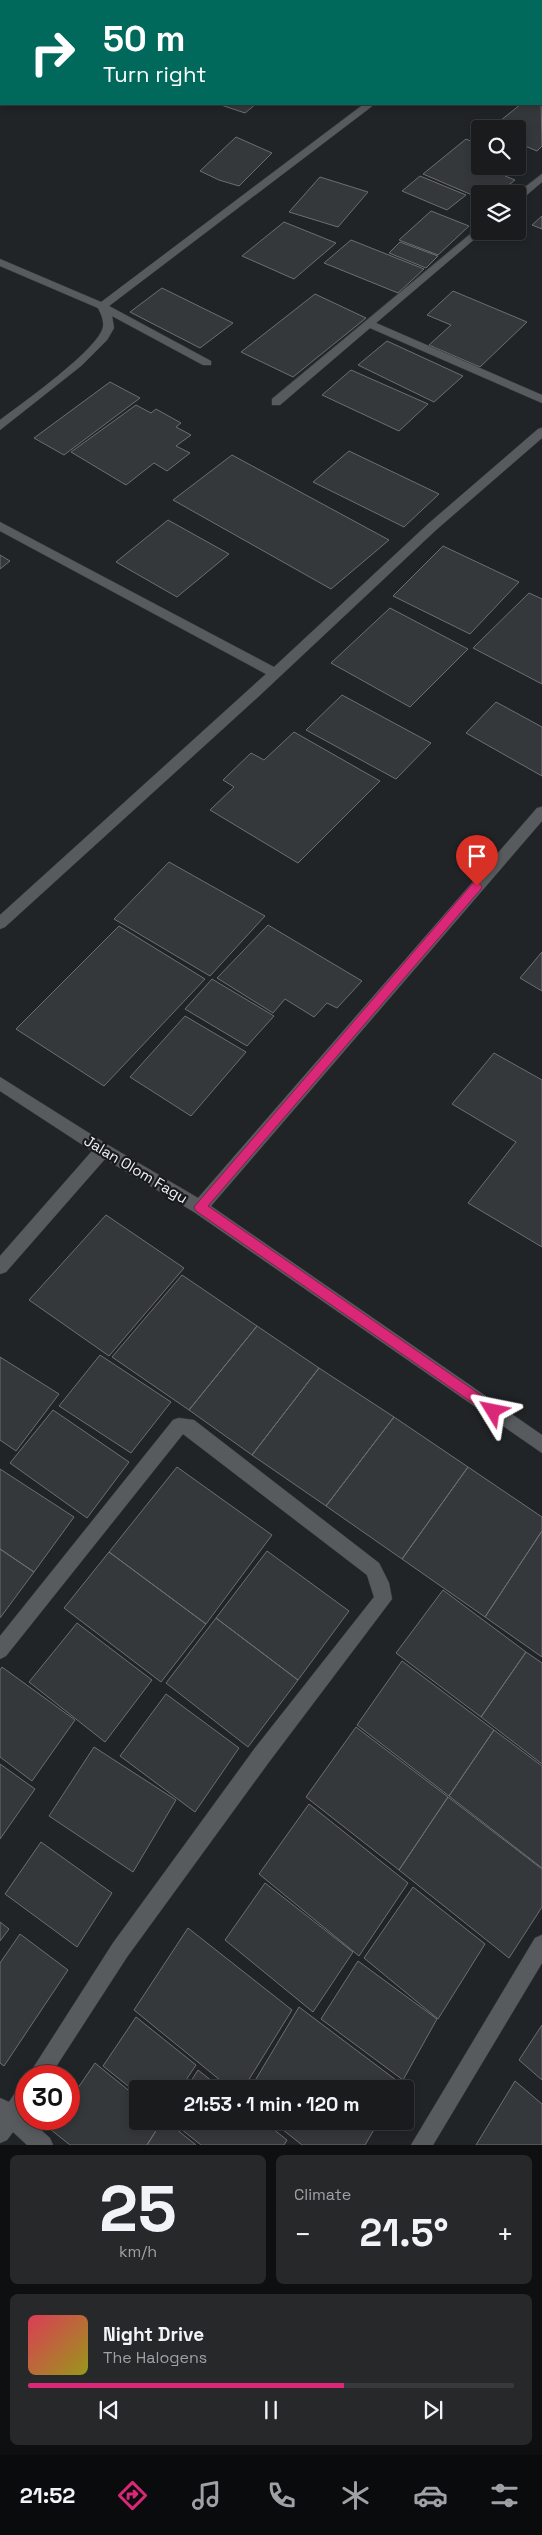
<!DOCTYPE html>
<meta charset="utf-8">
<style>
body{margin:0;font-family:"Space Grotesk",sans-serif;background:#26282a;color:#f1f3f6;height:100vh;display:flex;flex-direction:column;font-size:19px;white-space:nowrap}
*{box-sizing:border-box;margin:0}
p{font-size:16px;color:#9fa1a4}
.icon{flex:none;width:28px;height:28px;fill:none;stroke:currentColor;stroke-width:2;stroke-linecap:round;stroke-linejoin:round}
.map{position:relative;height:2145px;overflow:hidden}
.sheet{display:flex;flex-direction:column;gap:10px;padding:10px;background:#0e0f10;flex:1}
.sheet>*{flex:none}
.hud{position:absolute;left:0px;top:0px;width:542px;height:105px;box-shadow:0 2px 8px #0003,0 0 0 1px #37393b;background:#00695c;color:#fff;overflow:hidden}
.buttons{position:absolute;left:471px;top:120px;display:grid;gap:10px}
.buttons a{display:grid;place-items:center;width:55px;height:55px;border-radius:5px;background:#191b1d;box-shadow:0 2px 8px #0003,0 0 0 1px #37393b;font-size:25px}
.speed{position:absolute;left:15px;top:2065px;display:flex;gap:10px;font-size:25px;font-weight:700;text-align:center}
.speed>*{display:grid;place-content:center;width:65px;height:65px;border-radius:50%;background:#191b1d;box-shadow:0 2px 8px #0003,0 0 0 1px #37393b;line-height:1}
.speed .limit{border:8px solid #d22;background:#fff;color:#111}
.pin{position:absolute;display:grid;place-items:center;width:42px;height:42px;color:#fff;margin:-51px -21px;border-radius:50% 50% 50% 0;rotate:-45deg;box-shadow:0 0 5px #0007}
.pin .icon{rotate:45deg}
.me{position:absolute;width:55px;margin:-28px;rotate:305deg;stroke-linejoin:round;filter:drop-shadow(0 0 4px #0008)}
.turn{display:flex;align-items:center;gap:18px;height:105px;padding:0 20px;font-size:22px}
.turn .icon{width:65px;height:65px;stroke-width:2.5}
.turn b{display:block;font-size:35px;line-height:42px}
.big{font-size:38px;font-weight:700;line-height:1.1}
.sheet .tile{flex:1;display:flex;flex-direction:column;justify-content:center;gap:8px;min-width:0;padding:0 18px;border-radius:8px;background:#26282a}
.sheet .dial{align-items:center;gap:0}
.dial b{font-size:65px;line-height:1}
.song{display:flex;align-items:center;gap:15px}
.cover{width:60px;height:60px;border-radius:8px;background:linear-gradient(135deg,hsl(350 70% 55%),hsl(60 70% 35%))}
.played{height:5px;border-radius:2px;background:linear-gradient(90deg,#db2777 65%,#37393b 65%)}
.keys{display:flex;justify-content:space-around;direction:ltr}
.heat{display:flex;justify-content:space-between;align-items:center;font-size:28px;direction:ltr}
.sheet .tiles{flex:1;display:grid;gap:10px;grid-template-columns:1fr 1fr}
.tile:last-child{grid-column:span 2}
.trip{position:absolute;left:129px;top:2080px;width:285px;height:50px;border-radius:5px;background:#191b1d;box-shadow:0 2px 8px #0003,0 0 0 1px #37393b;font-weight:700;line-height:50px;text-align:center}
.menu{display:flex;height:80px;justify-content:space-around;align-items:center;background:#0a0b0c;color:#9fa1a4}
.menu .icon{width:35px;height:35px}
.menu .on{color:#db2777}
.menu b{font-size:22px;color:#f1f3f6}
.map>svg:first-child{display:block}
</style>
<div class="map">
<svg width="542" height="2145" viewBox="0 0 542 2145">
<rect width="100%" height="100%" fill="#212427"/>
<path fill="#35383b" stroke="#6c6e72" d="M541 99 542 146 537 151 518 143V129H490L521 104H541Z
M218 104H256L245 113Z
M236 137 272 153 239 186 219 180 200 171Z
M466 139 480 145V166H516L505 176 515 180 501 191 492 187 484 194H480L479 198 423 174Z
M420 176 466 195 447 210 402 191Z
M320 177 368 192 338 227 289 212Z
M431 211 469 226 438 255 399 240Z
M542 216V229L532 225Z
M284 222 336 243 294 279 242 256Z
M351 240 424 269 398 293 324 263Z
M400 242 438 256 426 268 389 253Z
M162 288 233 323 200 348 130 312Z
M453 291 527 322 480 367 429 345 451 325 427 315Z
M315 294 366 318 293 377 241 352Z
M387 341 463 376 434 402 358 365Z
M351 370 428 404 399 431 322 395Z
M110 382 140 398 64 455 34 438Z
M136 405 151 413 156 409 181 423 176 427 191 435 176 446 190 453 167 471 154 463 126 485 71 452Z
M349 451 439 494 404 527 313 482Z
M232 455 389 540 331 589 173 500Z
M168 520 229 554 177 597 116 562Z
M443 546 519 582 470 634 393 596Z
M0 555 10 561 0 569Z
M529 593 542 599V684L473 648Z
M390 608 468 649 410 707 331 663Z
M342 695 431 743 396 779 306 730Z
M496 702 542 727V776L466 733Z
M294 732 380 781 298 863 210 810 234 787 223 780 251 753 264 760Z
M169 862 265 916 210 976 114 919Z
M268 925 362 981 337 1008 327 1003 314 1017 285 999 273 1013 217 978Z
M119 926 205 979 104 1086 16 1029Z
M542 952V991L520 978Z
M212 979 274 1016 247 1046 185 1009Z
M185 1016 246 1052 191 1116 130 1077Z
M494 1053 542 1080V1247L468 1203 516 1142 452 1104Z
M106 1215 184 1268 109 1356 29 1300Z
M182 1275 257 1326 189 1410 112 1357Z
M257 1326 319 1368 252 1455 189 1410Z
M100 1355 171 1402 131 1453 59 1406Z
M0 1357 59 1394 16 1451 0 1440Z
M319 1368 394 1417 326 1506 252 1455Z
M53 1410 129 1462 87 1518 10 1463Z
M394 1417 468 1467 402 1559 326 1506Z
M177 1467 272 1535 206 1624 109 1552Z
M468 1467 542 1517V1531L485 1617 402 1559Z
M0 1469 74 1517 34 1572 0 1549Z
M542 1531V1657L485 1617Z
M0 1549 34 1572 0 1618Z
M267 1551 349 1611 298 1680 216 1618Z
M109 1552 206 1624 161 1682 64 1608Z
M443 1590 526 1652 481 1717 396 1653Z
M216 1618 298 1680 248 1747 166 1683Z
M77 1623 152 1680 105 1742 29 1682Z
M526 1652 542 1663V1764L481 1717Z
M402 1661 494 1730 449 1796 357 1725Z
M2 1667 75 1720 32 1781 0 1757V1670Z
M166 1694 239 1748 195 1812 120 1756Z
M356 1727 448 1797 399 1870 306 1797Z
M494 1730 542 1766V1868L449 1796Z
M94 1747 176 1800 133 1872 49 1816Z
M0 1764 35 1789 0 1839Z
M448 1797 542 1869V1907L509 1958 399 1870Z
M309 1804 408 1883 359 1956 259 1874Z
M41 1842 112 1893 77 1947 5 1894Z
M265 1883 353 1952 313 2012 225 1940Z
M413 1887 485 1944 438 2019 364 1958Z
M0 1922 9 1929 0 1941Z
M188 1928 292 2010 243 2089H231L134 2010Z
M20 1934 68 1970 4 2066 0 2063V1963Z
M358 1961 437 2019 403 2080 321 2019Z
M299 2007 400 2083 397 2089H250Z
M136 2017 196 2065 180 2089H138V2094L103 2066Z
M542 2025V2080L519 2060Z
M95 2063 138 2098V2121H162L147 2145H70L50 2129 57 2119H69V2101Z
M198 2070 222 2089H186Z
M515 2081 542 2104V2145H476Z
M162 2121H166L196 2145H147Z
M171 2121H263L287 2140 284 2145H201Z
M272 2121H379L365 2145H302Z"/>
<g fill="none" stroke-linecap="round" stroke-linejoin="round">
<g stroke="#3d3f42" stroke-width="1">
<path id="street" d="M360 0H372L373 1H361Z
M541 65H542V71H541Z
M364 104H375L109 306 211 361V365H203L112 316 114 328 107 340 81 366 0 430V420C20 405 99 349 103 327 104 320 101 314 98 308L0 266V259L101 302Z
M542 174V182L522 199 518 200V194H516Z
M480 226V231H484L376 323 542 395V403L370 328 280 405H272V399Z
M542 428V438L436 530 258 697 5 927 0 929V915L266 674 0 531V522L274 667 428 524 538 429Z
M542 807V821L211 1206 542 1435V1453L194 1212 105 1159 6 1272 0 1274V1256L92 1151 0 1091V1077L108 1145 198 1198 537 808Z
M179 1418 194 1420 379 1563 389 1583 392 1599 269 1762 127 1957 50 2076H28L113 1943 255 1748 374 1597 367 1575 183 1434 6 1656 0 1659V1636L173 1420Z
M542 1935V1963L433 2145H411L535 1938Z
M26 2084V2112L24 2115 50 2138 53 2145H27L13 2132 7 2140 0 2143V2098L9 2102 19 2087Z"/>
</g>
<g stroke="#3d3f42" stroke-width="16">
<path id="highway" d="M9 1 11 0"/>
</g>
<use href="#street" fill="#585b5e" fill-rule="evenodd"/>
<use href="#highway" stroke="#8ca63d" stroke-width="15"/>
</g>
<path fill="#db2777" stroke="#8e194d" d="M477 882 482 886 481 889 208 1206 498 1407 499 1411 498 1415 493 1417 196 1211 194 1207 473 883Z"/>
<g text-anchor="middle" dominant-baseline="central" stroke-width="4.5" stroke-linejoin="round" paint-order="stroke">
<g font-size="15" fill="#edeff1" stroke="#181a1d">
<text transform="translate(136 1169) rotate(31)">Jalan Olom Fagu</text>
</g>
</g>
</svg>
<div class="buttons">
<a><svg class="icon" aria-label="search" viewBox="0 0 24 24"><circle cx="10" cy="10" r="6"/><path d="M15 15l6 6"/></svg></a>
<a><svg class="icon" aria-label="layers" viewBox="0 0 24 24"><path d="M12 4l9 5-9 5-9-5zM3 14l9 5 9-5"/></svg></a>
</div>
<div class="speed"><div class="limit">30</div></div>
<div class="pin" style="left:477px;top:886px;background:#d93025"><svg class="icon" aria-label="arrive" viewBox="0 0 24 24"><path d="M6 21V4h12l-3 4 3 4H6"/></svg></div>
<svg class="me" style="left:493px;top:1411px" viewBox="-20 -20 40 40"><path d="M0-17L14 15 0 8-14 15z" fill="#db2777" stroke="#fff" stroke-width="4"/></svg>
<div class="trip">21:53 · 1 min · 120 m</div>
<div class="hud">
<div class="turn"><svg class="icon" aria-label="right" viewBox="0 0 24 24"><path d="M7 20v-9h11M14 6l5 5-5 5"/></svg><div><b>50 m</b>Turn right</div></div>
</div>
</div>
<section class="sheet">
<div class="tiles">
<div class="tile dial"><b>25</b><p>km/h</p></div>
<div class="tile"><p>Climate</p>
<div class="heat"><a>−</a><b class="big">21.5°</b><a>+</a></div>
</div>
<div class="tile">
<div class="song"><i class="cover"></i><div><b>Night Drive</b><p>The Halogens</p></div></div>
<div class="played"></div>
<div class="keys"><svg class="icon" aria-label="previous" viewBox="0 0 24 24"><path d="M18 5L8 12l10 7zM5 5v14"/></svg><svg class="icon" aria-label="pause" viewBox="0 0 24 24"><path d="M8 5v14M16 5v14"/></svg><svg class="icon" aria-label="next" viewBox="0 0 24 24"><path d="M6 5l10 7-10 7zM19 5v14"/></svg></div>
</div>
</div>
</section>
<nav class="menu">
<b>21:52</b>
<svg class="icon on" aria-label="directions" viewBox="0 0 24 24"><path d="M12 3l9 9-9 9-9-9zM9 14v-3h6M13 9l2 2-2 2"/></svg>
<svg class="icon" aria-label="music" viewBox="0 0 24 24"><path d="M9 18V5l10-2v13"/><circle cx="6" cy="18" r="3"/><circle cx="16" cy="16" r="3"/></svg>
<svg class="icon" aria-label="phone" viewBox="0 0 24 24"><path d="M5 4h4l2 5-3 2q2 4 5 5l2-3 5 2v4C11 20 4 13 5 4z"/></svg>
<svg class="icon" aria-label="climate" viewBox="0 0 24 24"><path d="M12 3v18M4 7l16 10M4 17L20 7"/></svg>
<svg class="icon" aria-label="car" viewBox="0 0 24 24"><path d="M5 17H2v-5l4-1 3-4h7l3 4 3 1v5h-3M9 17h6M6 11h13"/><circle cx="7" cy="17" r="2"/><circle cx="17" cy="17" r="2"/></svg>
<svg class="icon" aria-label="filters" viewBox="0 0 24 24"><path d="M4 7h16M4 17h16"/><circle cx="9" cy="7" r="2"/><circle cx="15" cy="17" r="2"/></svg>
</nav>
